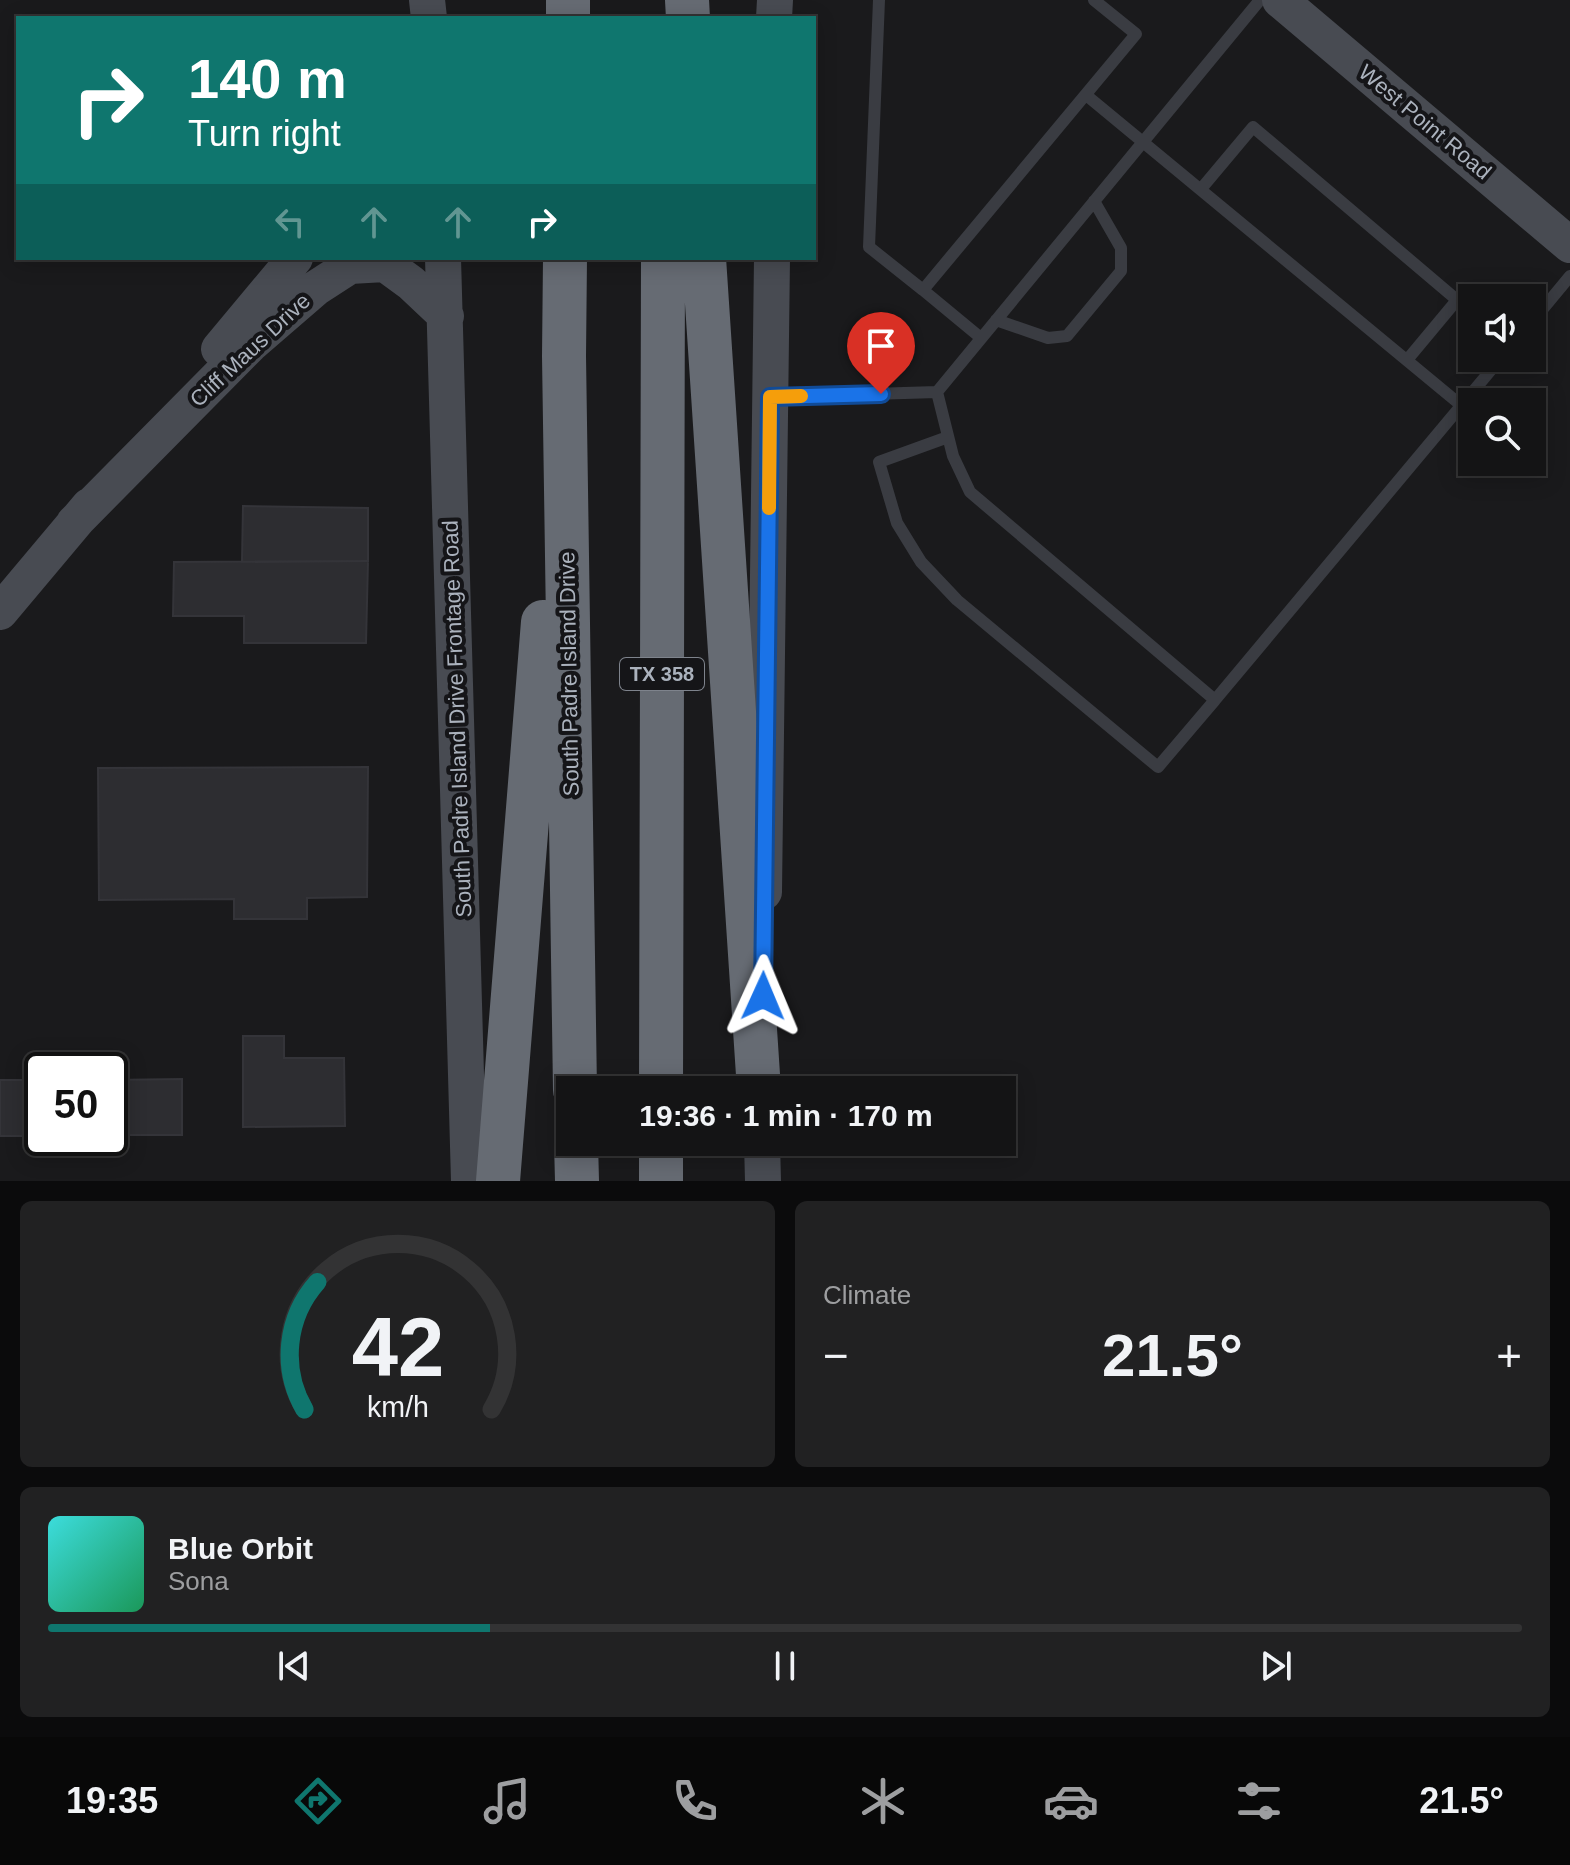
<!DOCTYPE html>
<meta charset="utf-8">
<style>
body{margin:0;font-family:Helvetica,sans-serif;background:#212122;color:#f1f3f6;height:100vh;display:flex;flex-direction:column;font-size:30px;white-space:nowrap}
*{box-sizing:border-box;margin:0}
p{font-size:26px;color:#9d9ea0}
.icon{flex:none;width:44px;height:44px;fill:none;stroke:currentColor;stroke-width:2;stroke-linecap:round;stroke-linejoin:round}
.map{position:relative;height:1181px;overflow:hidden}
.side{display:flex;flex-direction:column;gap:20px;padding:20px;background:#0b0b0c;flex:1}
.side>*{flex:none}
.top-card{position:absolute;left:16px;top:16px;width:800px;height:244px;border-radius:0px;box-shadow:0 4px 20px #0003,0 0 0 2px #333334;background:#0f766e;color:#fff;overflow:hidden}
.buttons{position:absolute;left:1458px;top:284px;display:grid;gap:16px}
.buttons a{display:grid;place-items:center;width:88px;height:88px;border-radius:0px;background:#141415;box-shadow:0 4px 20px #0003,0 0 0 2px #333334;font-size:40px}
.speed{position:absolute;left:24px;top:1052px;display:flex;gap:16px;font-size:40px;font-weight:700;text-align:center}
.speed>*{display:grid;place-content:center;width:104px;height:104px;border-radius:50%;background:#141415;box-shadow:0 4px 20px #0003,0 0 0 2px #333334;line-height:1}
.speed .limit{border:4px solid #111;border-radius:12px;background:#fff;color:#111}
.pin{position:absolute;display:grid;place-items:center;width:68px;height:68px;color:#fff;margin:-82px -34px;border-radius:50% 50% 50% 0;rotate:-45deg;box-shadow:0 0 8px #0007}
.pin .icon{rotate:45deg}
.me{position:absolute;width:88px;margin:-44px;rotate:1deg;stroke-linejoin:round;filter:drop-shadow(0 0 6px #0008)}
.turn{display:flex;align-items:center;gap:28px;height:168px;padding:0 40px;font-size:36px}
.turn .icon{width:104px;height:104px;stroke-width:2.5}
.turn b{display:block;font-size:56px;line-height:68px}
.lanes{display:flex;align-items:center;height:76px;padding:0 40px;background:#0003;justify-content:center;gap:40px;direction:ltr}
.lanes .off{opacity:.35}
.big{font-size:60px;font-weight:800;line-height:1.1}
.side .card{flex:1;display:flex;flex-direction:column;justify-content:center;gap:12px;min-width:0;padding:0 28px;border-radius:12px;background:#212122}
.side .dial{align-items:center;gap:0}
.dial svg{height:208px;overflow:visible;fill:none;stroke:#333334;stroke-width:7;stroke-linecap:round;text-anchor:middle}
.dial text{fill:#f1f3f6;stroke:none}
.song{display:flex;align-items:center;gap:24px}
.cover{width:96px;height:96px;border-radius:12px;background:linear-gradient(135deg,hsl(180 70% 55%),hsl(150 70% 35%))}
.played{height:8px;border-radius:4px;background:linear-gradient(90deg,#0f766e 30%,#333334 30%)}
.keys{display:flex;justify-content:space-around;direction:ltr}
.heat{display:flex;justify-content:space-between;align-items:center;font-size:44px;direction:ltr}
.side .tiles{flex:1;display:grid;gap:20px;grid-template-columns:1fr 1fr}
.card:last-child{grid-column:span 2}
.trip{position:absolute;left:556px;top:1076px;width:460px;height:80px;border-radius:0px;background:#141415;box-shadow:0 4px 20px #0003,0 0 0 2px #333334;font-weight:800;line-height:80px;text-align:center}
.menu{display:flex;height:128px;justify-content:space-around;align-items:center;background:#080808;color:#9d9ea0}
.menu .icon{width:56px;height:56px}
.menu .active{color:#0f766e}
.menu b{font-size:36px;color:#f1f3f6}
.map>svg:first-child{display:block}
</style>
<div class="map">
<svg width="1570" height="1181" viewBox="0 0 1570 1181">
<rect width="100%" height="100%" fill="#1a1a1c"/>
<path fill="#2d2d31" stroke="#343439" stroke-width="2" d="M243 506 368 508V561L242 562Z
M368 561 366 643H244V616H173L174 562Z
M368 767 367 897 307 898V919H234V899L99 900 98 768Z
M243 1036H284V1058H344L345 1126 243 1127Z
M182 1079V1135H110V1080Z
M0 1080H42V1136H0Z"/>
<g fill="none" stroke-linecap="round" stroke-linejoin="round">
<path stroke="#3a3c42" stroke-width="12" d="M879 0 869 247 923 290
M1086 95 1462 406
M1201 189 1253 127 1457 300 1407 360
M996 320 1048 338 1067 336 1121 271V248L1094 201
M1532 322 1570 276
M981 338 923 290 1136 34 1094 0
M937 392 953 456 970 492 1215 700 1501 358
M773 397 937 392 1260 0
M948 437 879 462 897 523 921 562 957 600 1158 767 1215 700"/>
<path stroke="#484b52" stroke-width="36" d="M427 0 429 18
M1280 0 1570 245
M774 18 775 0
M443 258 469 1181
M219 349 295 258
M74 523 250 345 316 288 350 266 385 264 411 283 446 316
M0 612 89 506
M764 892 772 258
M762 1142 763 1181"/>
<path stroke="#666b73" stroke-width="44" d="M687 0 688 18
M568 18V0
M565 258 564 356 575 1090
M704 258 759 1090
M661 1090 663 258
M576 1142 577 1181
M498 1181 543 622
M661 1181V1142"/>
</g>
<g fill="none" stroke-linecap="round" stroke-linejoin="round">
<g stroke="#114b97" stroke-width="20">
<path id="route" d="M763 996 770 397 881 394"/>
</g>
<use href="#route" stroke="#1a73e8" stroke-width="14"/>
<path stroke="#f59e0b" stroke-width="14" d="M769 508 770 397 801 396"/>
</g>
<g text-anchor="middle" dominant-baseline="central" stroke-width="8" stroke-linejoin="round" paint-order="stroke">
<rect fill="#151518" stroke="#7e838c" stroke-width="2" x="620" y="658" width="84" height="32" rx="6"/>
<g font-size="20" font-weight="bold" fill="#abb2bd">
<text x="662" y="674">TX 358</text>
</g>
<g font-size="22" fill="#abb2bd" stroke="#151518">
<text transform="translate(1425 122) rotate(40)">West Point Road</text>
<text transform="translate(250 350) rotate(-43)">Cliff Maus Drive</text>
<text transform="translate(569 674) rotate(-91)">South Padre Island Drive</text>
<text transform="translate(457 719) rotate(-92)">South Padre Island Drive Frontage Road</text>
</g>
</g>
</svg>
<div class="buttons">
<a><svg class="icon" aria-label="sound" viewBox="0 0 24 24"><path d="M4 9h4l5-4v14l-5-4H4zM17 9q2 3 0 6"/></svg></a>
<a><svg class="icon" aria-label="search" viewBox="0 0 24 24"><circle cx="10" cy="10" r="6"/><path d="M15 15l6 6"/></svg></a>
</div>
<div class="speed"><div class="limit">50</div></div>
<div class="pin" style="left:881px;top:394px;background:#d93025"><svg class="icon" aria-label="arrive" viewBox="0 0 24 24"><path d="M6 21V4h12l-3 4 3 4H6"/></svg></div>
<svg class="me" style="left:763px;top:996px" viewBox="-20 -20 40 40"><path d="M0-17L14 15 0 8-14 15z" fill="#1a73e8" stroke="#fff" stroke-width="4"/></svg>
<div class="trip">19:36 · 1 min · 170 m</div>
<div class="top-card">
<div class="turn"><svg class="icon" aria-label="right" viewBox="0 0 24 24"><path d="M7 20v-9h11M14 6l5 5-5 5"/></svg><div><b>140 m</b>Turn right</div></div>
<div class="lanes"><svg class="icon off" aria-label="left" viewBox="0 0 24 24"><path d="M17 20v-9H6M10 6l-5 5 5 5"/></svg><svg class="icon off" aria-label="ahead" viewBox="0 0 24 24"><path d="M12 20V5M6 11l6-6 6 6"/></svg><svg class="icon off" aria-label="ahead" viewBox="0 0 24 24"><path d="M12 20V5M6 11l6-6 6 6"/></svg><svg class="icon" aria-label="right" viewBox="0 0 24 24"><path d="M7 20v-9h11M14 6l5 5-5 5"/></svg></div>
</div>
</div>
<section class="side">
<div class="tiles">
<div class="card dial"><svg viewBox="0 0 100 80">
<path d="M14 69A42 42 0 1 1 86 69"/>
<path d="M14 69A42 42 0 0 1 19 20" stroke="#0f766e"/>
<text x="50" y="56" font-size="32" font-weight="700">42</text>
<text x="50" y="72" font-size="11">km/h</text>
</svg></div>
<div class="card"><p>Climate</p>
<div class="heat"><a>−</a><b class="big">21.5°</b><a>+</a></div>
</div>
<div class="card">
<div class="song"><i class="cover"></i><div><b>Blue Orbit</b><p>Sona</p></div></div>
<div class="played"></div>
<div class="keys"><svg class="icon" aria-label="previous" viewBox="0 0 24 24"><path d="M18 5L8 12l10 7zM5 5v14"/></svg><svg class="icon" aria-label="pause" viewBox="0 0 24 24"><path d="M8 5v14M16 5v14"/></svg><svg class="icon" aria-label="next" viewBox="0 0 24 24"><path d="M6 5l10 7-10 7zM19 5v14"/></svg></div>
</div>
</div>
</section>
<nav class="menu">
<b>19:35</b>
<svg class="icon active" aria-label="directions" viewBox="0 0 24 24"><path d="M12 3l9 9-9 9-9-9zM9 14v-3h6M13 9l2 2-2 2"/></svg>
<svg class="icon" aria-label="music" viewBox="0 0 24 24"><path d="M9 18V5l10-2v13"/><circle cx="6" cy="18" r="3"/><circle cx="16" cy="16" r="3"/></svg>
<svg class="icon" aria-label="phone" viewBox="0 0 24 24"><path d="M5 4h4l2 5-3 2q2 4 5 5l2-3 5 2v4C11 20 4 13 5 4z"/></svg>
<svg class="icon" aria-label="climate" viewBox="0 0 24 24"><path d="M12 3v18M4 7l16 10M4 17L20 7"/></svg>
<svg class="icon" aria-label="car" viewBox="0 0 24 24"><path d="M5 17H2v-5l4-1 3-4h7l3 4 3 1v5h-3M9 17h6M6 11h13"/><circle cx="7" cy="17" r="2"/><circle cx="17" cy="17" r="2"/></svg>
<svg class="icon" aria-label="filters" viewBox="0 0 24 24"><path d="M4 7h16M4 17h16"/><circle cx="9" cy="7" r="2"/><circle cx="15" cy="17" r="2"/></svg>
<b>21.5°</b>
</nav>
